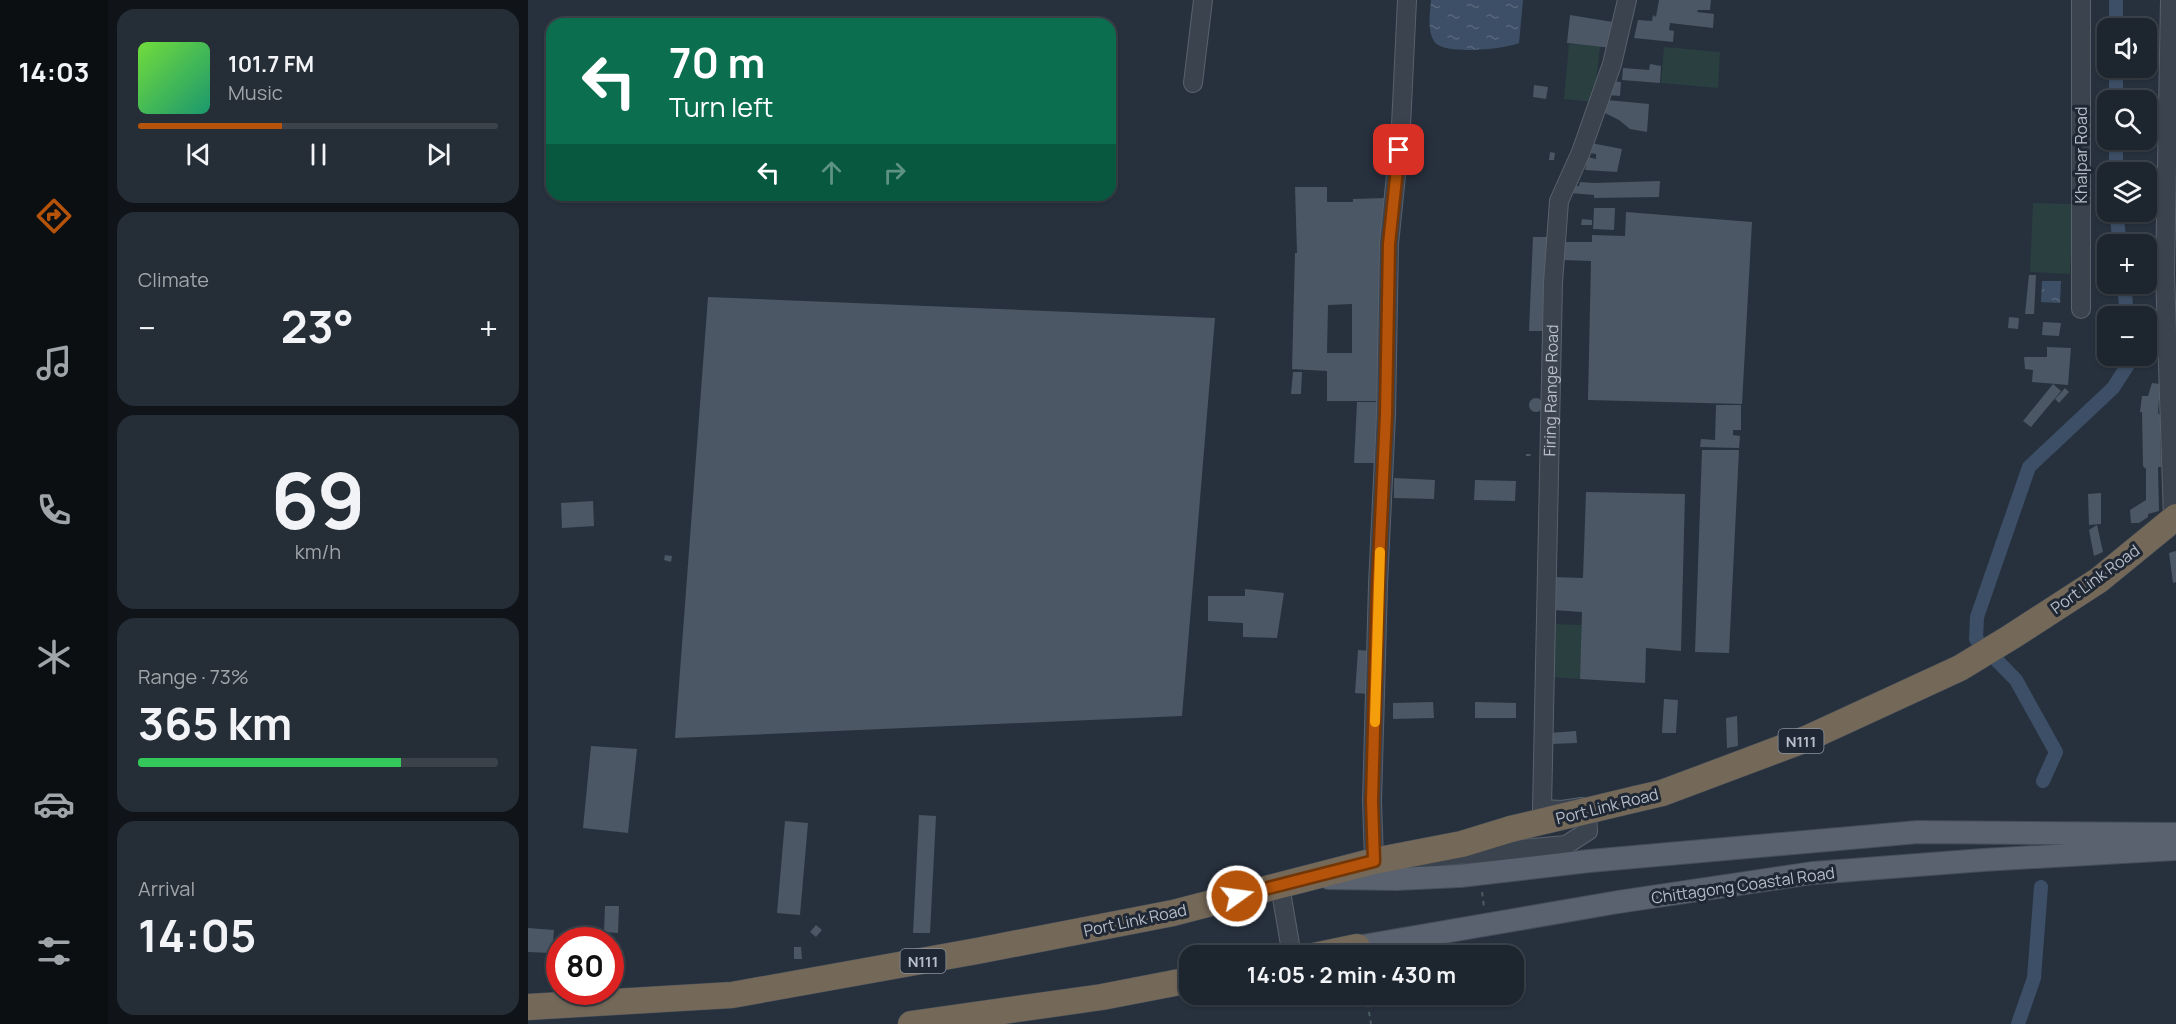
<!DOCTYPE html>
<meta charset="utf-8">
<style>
body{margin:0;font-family:Manrope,sans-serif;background:#252d36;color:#f1f3f6;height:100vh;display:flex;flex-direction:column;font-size:22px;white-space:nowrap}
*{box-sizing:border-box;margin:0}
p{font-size:20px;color:#a0a5aa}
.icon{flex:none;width:33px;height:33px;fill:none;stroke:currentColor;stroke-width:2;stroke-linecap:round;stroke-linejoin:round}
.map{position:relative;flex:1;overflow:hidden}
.panel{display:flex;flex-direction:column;gap:9px;padding:9px;background:#101419;width:420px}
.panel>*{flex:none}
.guide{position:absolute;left:18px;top:18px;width:570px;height:183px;border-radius:18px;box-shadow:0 2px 4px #0004,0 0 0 2px #3b424a;background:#0b6e4f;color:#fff;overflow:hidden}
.controls{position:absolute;left:1569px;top:18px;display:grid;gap:12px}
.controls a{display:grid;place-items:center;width:60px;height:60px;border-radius:12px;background:#1d252e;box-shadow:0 2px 4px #0004,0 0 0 2px #3b424a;font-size:30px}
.speed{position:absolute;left:18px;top:927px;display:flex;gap:12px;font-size:30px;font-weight:700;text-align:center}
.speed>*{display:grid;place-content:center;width:78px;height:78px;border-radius:50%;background:#1d252e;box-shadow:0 2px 4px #0004,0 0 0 2px #3b424a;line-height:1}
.speed .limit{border:9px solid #d22;background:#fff;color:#111}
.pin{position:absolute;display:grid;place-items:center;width:51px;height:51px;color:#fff;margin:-26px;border-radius:12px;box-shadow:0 3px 9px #0006}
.me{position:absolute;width:66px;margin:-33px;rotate:76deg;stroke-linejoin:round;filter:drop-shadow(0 0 4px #0008)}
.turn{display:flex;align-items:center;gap:21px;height:126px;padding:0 24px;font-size:27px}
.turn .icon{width:78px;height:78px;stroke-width:2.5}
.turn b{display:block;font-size:42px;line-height:51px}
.lanes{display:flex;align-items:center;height:57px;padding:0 24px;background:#0003;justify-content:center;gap:30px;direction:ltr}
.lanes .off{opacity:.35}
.big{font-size:45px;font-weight:700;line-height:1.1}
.panel .tile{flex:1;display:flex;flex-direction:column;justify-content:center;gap:9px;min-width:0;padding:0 21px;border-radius:18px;background:#252d36}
.panel .dial{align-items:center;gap:0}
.dial b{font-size:78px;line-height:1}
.song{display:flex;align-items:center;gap:18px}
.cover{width:72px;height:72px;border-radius:9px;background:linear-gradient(135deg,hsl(100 70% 55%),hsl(160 70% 35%))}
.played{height:6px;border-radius:3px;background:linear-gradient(90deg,#b45309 40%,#3b424a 40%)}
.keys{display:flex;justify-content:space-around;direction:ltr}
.heat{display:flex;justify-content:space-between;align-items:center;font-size:33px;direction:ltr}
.charge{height:9px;border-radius:4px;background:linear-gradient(90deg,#34c759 73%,#3b424a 0)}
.trip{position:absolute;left:651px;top:945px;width:345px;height:60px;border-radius:18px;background:#1d252e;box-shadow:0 2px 4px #0004,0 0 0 2px #3b424a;font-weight:700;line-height:60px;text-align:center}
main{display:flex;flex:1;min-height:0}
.menu{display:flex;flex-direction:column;width:108px;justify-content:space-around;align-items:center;background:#0c0f12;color:#a0a5aa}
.menu .icon{width:42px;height:42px}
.menu .current{color:#b45309}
.menu b{font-size:27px;color:#f1f3f6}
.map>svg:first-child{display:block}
</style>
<main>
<nav class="menu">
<b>14:03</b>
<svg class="icon current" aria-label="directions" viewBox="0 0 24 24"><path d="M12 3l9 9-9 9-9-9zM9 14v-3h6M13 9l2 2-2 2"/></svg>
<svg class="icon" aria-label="music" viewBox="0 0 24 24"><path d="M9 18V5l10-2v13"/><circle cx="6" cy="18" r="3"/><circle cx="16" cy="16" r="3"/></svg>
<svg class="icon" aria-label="phone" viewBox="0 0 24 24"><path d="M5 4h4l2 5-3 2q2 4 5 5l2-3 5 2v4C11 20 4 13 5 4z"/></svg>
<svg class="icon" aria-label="climate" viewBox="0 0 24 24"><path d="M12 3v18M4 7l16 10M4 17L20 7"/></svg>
<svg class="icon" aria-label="car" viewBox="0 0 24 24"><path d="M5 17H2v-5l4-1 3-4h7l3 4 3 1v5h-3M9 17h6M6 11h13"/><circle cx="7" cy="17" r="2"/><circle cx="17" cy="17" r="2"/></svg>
<svg class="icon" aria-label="filters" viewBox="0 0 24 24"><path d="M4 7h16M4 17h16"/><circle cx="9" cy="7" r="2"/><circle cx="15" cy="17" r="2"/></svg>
</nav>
<section class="panel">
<div class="tile">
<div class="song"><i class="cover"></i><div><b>101.7 FM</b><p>Music</p></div></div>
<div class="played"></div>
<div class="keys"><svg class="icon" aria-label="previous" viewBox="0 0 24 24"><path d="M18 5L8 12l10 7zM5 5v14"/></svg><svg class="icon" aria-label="pause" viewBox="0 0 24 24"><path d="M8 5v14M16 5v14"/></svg><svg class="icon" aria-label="next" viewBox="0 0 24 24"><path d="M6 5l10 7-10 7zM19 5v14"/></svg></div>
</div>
<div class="tile"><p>Climate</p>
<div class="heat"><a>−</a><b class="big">23°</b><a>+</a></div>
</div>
<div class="tile dial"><b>69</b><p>km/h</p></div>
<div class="tile"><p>Range · 73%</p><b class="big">365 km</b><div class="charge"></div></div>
<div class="tile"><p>Arrival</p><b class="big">14:05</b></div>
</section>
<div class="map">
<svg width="1648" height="1024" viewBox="0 0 1648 1024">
<defs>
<pattern id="water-ripples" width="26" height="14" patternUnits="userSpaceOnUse" patternTransform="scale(1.5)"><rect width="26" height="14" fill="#3d4f66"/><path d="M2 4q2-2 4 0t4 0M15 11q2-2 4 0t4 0" fill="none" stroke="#57677b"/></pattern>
</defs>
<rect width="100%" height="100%" fill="#27313e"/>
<path fill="#2a3f40" d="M1041 44 1072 46 1066 102 1036 99Z
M1136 47 1192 52 1190 88 1133 83Z
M1505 203 1545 204 1542 274 1502 272Z
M1024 624 1054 625 1052 679 1024 677Z"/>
<path fill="url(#water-ripples)" d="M903 0H995L991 43C977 49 914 56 906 41 899 30 902 13 903 0Z
M1514 281H1533L1532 303 1513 302Z"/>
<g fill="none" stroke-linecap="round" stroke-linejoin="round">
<path stroke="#3d4f66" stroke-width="14" d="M1588 0V28
M1588 68V100
M1588 140V172
M1588 212 1592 244
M1596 284 1599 316
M1515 781 1528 752 1488 680 1448 639 1449 617 1501 467 1585 388 1603 360V356
M1490 1024 1506 978 1513 887"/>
</g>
<path fill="#4b5764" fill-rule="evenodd" d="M1131 0H1183L1182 10H1170L1169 12 1186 14 1185 28 1142 23 1141 30 1146 31 1145 42 1106 38 1110 20 1124 21 1125 15 1128 17Z
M1042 15 1091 23 1084 48 1039 43Z
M1122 64 1133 66 1132 83 1094 80 1095 68 1121 70Z
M1084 81 1093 82 1092 96 1080 95Z
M1006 85 1020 87 1018 99 1005 97Z
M1079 100 1121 104 1119 132 1102 129 1091 120 1075 112Z
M1063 143 1094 149 1089 172 1057 170 1060 157 1068 159V154L1061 153Z
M1022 152 1027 153 1026 160H1021Z
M1132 181 1131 197 1066 198V195L1042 193 1046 186H1051L1052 182 1066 183Z
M767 187H799V202H825V199L857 198 853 378 850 401H799V371L764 369 767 253H769ZM824 304V353H799L800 305Z
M1066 208H1087L1086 230 1065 229Z
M1098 212 1224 222 1214 404 1060 400 1063 261 1035 260V242H1064V235L1097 236Z
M1054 219 1064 220V225H1053Z
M1005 237H1020L1017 331H1001Z
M1501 275H1508L1506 314H1497Z
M180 297 687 318 654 716 147 738Z
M1481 317 1491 318 1490 329 1480 328Z
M1515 322 1533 323 1531 336 1514 335Z
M1519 347 1543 348 1540 385 1504 382 1505 370 1497 369 1496 357H1519Z
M765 372H774L773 394H763Z
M1624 383 1632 384 1630 413 1632 415 1633 467H1630L1631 511 1620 514V517L1611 523H1603L1602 510 1618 500V469L1615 466 1614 412H1612L1614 396H1620Z
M1525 384 1533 391 1503 427 1495 421Z
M1537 388 1541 392 1531 403 1527 399Z
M1001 405a7 7 0 1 1 14 0a7 7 0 1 1-14 0Z
M829 402H850L847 463H826Z
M1188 405H1213V430H1205V435L1212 436 1211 448 1172 447 1173 439 1187 440Z
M1174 450H1211L1201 653 1167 652Z
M866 478 907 480 906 499 866 498Z
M947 480 988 481 987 501 946 500Z
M1058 492 1157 494 1153 651 1118 648 1117 683 1052 679 1054 612 1025 610V577L1055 578Z
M1573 493V524L1561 525 1560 494Z
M65 501 66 526 34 528 33 503Z
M1569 525 1575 552 1566 556 1561 530Z
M1648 551V582L1645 583 1641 553Z
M137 555 144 556 143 562 136 560Z
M717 589 756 593 749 638 715 637V623L680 621V596H717Z
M830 650 844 651 840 694 827 693Z
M1136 699 1150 700 1148 733H1134Z
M905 702 906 718 865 719V703Z
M947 702 988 703V718H947Z
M1209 716 1210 746 1199 748 1198 718Z
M1048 731 1049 743 1023 744 1022 733Z
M63 746 109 749 100 833 55 828Z
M391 815 408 816 402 933H385Z
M257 821 280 823 272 915 249 913Z
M77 906H91L90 933 76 932Z
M288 925 294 930 288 937 282 932Z
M0 928 26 930 24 953 0 952Z
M266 947H273L274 959H266Z"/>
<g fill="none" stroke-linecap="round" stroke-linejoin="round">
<g stroke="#59616c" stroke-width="20">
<g id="minor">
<path d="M1642 0 1637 273 1645 519"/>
<path d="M665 83 675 0"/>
<path d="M1553 309V0"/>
<path d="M846 861 844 801 850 585 858 415 861 244 873 126 879 0"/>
<path id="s1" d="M901 878 888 871V861L917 856 1038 845 1060 831 1059 816 1054 807 1034 810 1014 809 1025 283 1031 201 1053 152 1084 64 1099 0"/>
<path d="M752 886 764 956"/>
</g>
</g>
<g stroke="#444c58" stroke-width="24">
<path id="major" d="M801 878 868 879 932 876 1061 861 1390 832 1648 834
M829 947 1090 902 1285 873 1455 860 1648 849"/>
</g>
<g stroke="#464e59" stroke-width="27">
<path id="highway" d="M1108 799 1134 793 1278 739 1432 668 1483 637 1571 580 1648 517
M786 956 829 947
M0 1007 204 995 449 951 645 913 846 861 934 844 983 829
M383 1024 574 997 662 980"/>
</g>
<path stroke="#495c5e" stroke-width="2" stroke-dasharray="4.5 4.5" stroke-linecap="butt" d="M998 455H1006
M954 892 956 907
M838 994 843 1024"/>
<use href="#minor" stroke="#3b434e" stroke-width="18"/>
<use href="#major" stroke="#59626e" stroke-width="22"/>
<use href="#highway" stroke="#746858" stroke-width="26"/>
<g stroke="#464e59" stroke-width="27" stroke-linecap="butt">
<path id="highway-bridge" d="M983 829 1108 799"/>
</g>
<use href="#highway-bridge" stroke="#746858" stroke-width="26"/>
</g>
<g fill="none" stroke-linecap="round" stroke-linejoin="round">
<g stroke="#753606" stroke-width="15">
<path id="route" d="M709 896 846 861 844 801 850 585 858 415 861 244 871 150"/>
</g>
<use href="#route" stroke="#b45309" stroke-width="10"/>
<path stroke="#f59e0b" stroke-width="10" d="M847 722 852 552"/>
</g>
<g text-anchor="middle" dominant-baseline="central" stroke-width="6" stroke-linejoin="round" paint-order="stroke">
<g fill="#1f2834" stroke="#89919c" stroke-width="1.5">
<rect x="1250.5" y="729" width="45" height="24" rx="4.5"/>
<rect x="372.5" y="949" width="45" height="24" rx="4.5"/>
</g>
<g font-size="15" font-weight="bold" fill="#b7bec9">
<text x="1273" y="741">N111</text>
<text x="395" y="961">N111</text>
</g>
<g font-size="16" fill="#b7bec9" stroke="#1f2834">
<text transform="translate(1553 155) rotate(-90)">Khalpar Road</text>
<text stroke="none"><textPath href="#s1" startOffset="686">Firing Range Road</textPath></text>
<text transform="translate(1567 579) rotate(-36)">Port Link Road</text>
<text transform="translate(1079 806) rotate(-14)">Port Link Road</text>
<text transform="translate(1215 885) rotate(-8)">Chittagong Coastal Road</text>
<text transform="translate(607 920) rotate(-12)">Port Link Road</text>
</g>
</g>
</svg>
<div class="controls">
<a><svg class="icon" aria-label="sound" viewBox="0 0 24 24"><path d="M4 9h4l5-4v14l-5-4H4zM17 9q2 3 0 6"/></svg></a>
<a><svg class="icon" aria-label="search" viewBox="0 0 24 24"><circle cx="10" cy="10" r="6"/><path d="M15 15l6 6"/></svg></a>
<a><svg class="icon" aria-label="layers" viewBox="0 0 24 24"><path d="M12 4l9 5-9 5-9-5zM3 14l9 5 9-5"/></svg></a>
<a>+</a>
<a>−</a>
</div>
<div class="speed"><div class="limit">80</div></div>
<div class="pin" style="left:871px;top:150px;background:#d93025"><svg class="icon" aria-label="arrive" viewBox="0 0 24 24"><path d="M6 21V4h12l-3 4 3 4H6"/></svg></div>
<svg class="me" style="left:709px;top:896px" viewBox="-20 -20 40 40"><circle r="17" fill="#b45309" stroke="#fff" stroke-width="3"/><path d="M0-11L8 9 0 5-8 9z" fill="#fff"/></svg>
<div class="trip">14:05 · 2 min · 430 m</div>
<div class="guide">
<div class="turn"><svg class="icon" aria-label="left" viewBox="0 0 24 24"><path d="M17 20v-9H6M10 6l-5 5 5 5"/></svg><div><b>70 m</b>Turn left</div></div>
<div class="lanes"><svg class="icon" aria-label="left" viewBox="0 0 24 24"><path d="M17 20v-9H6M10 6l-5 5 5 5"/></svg><svg class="icon off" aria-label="ahead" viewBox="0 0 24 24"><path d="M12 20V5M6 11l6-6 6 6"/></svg><svg class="icon off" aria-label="right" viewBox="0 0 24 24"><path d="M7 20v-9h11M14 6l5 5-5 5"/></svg></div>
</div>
</div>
</main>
